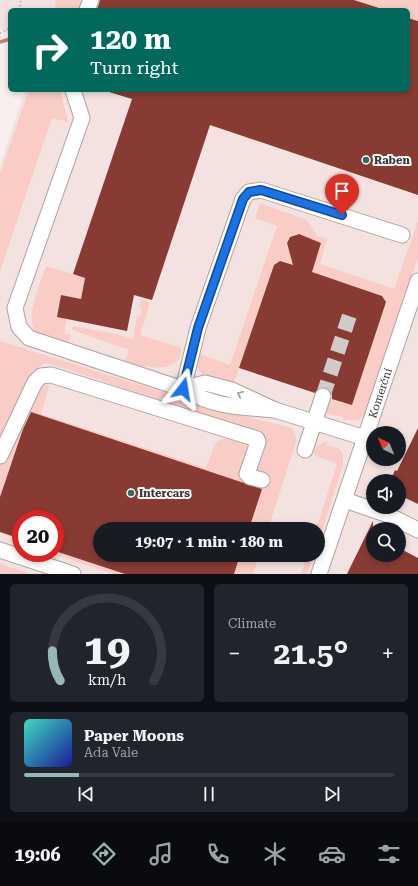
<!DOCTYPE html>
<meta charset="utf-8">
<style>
body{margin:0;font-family:"Roboto Serif",serif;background:#20242c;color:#f1f3f6;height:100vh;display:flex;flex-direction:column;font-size:15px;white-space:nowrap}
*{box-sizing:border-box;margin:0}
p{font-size:13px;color:#9ea1a6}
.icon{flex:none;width:22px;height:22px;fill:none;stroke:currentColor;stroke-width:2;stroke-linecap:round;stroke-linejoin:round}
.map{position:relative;height:574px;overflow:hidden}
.sheet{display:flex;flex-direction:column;gap:10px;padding:10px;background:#0d0f14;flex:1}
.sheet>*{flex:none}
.banner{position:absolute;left:8px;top:8px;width:402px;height:84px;border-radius:6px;box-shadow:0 2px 6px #0003;background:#00695c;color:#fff;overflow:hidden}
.needle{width:26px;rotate:316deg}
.tools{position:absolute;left:366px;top:426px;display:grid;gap:8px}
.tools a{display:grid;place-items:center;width:40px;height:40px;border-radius:50%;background:#171b24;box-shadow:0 2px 6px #0003;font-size:20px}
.speed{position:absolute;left:12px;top:510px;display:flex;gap:8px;font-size:20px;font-weight:700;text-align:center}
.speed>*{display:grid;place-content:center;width:52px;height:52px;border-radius:50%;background:#171b24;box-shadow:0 2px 6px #0003;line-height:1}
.speed .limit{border:6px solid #d22;background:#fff;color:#111}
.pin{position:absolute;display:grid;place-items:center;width:34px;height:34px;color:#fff;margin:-41px -17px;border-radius:50% 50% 50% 0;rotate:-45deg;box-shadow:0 0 4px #0007}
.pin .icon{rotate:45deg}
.me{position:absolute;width:44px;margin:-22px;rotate:14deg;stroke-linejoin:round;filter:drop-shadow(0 0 3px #0008)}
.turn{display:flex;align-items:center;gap:14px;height:84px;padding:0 16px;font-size:18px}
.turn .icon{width:52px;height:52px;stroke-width:2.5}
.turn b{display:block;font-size:28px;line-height:34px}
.big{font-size:30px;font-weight:700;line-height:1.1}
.sheet .card{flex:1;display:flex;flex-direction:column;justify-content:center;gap:6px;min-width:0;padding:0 14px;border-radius:6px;background:#20242c}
.sheet .dial{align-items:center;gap:0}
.dial svg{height:104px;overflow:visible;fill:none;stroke:#363941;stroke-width:7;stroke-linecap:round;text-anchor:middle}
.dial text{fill:#f1f3f6;stroke:none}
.song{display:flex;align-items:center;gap:12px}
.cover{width:48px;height:48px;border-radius:6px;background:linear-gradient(135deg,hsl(170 70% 55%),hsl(240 70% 35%))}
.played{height:4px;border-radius:2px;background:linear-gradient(90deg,#97b7b2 15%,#363941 15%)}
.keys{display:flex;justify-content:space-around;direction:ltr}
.heat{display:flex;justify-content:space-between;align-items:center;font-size:22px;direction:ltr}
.sheet .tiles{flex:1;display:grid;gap:10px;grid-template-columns:1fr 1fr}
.card:last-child{grid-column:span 2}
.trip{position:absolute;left:93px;top:522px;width:232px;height:40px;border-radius:20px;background:#171b24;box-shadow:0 2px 6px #0003;font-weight:700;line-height:40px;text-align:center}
.tabs{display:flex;height:64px;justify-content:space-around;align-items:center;background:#090b0e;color:#9ea1a6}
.tabs .icon{width:28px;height:28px}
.tabs .selected{color:#97b7b2}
.tabs b{font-size:18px;color:#f1f3f6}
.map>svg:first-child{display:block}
</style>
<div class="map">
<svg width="418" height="574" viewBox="0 0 418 574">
<rect width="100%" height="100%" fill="#f8efee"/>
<path fill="#f3e2df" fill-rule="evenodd" d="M0 0H418V574H0V165L25 90H408V10H10V35L0 29ZM373 433H399V459H373ZM373 481H399V507H373ZM21 519H55V553H21ZM100 529H318V555H100ZM373 529H399V555H373Z"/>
<path fill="#f9ccc5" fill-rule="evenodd" d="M55 0H100L97 10H56Z
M354 0H418V21L408 18V10H384Z
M29 90H60L68 122 52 118 0 271V173Z
M260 203 307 220 317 236 327 239 320 264 394 289 418 221V258L365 415 358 420H343V417L327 414 326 410 329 402 326 401 329 398 352 405 386 302 382 296 280 261 274 265 233 386 203 375 198 369 200 354 230 365 277 226 255 218ZM299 234 321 243 317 257 304 252H290C283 244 288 234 299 234Z
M46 266 85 278 81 299 61 295 57 317 67 319 64 333 71 335 68 343C60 340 46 339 38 334 22 322 41 282 46 266Z
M141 300 150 303 140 335 181 348C182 377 141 366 125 362L129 350 75 331 72 329 73 326 116 334 133 339 137 317 140 316 142 309 139 307Z
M0 341 224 411 292 428 296 436V442L268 529H249L262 489 29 412 0 497ZM46 363 60 367 243 428 231 437 222 439 215 444 206 468 41 414 49 386 41 383 32 375 36 369Z
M327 441 326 445 340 449 343 455V465L318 543V529H316L337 464 316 456 314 454 316 446Z
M55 551 125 574H114L50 553H55Z
M240 555H259L253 574H234Z
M307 555H314L307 574H301Z
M0 564 31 574H0Z"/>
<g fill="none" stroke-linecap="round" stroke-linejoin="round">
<path stroke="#d17d73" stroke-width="3.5" d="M0 42 10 39"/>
</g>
<path fill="#873b33" d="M100 0H354L379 8V10H97Z
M408 18 418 21V195L210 125 152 300 134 295 127 331 57 317 61 295 81 299 85 278 73 274 132 99 109 92V90H408Z
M299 234 321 243 312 272 382 296 386 302 352 405 332 399V394L326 388 321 387 315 393 239 368 274 265 280 261 293 265 287 243 290 237Z
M31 412 262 489 249 529H100V555H240L234 574H125L55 551V519H21V539L0 532V497L23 429Z
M418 428V504L399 495V481H390L395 470 397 471Z
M373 521V555H399V548L418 558V574H347Z"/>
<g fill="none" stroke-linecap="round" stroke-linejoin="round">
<path stroke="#d2cac9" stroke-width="15" stroke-dasharray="15 8" stroke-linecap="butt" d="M323 396 351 311"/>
<g stroke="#aba3a1" stroke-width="17">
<g id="minor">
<path d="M87 10 91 0"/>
<path d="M73 90 82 118 15 308 19 327 29 338 183 389C213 407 241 407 275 410"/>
<path d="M183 389 198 328 243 199 249 192 261 190 402 235"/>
<path d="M183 389 205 383 232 390 275 410 365 438"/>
<path d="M305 450 323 396"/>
<path d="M0 456 35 382 41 376 51 375 257 439 258 442 247 474 250 477 262 480"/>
<path d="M345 500 388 515 418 530"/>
<path d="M0 550 73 574"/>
<path id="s1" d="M319 574 418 281"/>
</g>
</g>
<path stroke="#b1aaa9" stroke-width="2" stroke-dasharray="1 3" stroke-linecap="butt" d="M19 10 21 0
M0 33 10 28"/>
<use href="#minor" stroke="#fff" stroke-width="15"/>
</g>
<defs><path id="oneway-chevron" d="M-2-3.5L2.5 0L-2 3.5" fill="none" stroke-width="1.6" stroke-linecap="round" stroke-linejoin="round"/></defs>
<use stroke="#9c9a9a" href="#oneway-chevron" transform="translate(240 394) rotate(-155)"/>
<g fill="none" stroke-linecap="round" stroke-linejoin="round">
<g stroke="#114b97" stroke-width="10">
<path id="route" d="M183 389 198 328 243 199 249 192 261 190 342 215"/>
</g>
<use href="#route" stroke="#1a73e8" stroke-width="7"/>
</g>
<g fill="#2a6e60" stroke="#fff" stroke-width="1.5">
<circle cx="366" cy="160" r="4"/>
<circle cx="131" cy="493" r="4"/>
</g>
<g text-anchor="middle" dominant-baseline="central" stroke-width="4" stroke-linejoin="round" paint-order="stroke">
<g font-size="11" font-weight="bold" fill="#393635" stroke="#fff" text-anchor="start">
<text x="374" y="160">Raben</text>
<text x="139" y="493">Intercars</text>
</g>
<g font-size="11" fill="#393635" stroke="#fff">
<text stroke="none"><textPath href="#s1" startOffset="191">Komerční</textPath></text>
</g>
</g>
</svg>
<div class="tools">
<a><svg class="needle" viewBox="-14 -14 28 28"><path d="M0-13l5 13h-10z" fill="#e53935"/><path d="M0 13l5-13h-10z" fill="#9ea1a6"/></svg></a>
<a><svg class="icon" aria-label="sound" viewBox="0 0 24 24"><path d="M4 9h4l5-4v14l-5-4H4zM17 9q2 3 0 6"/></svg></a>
<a><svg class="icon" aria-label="search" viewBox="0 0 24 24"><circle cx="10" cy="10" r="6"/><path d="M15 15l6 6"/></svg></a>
</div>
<div class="speed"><div class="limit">20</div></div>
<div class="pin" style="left:342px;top:215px;background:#d93025"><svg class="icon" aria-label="arrive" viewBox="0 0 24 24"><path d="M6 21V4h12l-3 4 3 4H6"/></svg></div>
<svg class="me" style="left:183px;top:389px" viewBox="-20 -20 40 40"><path d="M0-17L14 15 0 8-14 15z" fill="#1a73e8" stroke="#fff" stroke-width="4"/></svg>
<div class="trip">19:07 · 1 min · 180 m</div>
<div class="banner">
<div class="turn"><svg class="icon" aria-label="right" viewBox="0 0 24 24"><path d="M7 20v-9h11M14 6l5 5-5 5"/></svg><div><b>120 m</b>Turn right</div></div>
</div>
</div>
<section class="sheet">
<div class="tiles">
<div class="card dial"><svg viewBox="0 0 100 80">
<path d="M14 69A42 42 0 1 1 86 69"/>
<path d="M14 69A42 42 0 0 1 8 46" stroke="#97b7b2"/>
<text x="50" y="56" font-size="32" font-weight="700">19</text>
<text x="50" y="72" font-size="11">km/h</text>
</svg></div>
<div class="card"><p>Climate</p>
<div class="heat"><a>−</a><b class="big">21.5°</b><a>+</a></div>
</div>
<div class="card">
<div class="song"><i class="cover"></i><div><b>Paper Moons</b><p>Ada Vale</p></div></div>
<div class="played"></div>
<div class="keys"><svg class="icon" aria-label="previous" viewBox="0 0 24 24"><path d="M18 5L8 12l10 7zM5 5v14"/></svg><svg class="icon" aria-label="pause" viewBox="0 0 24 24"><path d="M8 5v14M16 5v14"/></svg><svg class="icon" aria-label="next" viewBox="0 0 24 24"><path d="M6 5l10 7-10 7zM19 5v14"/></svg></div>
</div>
</div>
</section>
<nav class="tabs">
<b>19:06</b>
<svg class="icon selected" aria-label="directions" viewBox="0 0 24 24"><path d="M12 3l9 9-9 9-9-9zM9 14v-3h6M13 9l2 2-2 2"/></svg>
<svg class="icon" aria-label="music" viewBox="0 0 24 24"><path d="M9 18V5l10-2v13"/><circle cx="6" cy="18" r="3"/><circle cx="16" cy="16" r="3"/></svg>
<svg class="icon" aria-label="phone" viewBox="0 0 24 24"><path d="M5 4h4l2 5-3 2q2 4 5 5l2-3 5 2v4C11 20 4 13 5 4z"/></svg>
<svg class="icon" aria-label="climate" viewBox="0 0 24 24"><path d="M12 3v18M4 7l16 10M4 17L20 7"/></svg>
<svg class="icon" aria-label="car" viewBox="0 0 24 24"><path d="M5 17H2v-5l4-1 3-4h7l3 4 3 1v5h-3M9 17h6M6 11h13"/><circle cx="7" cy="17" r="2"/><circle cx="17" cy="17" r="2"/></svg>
<svg class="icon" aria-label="filters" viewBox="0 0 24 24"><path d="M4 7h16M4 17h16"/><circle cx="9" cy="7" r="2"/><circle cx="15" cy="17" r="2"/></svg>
</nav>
